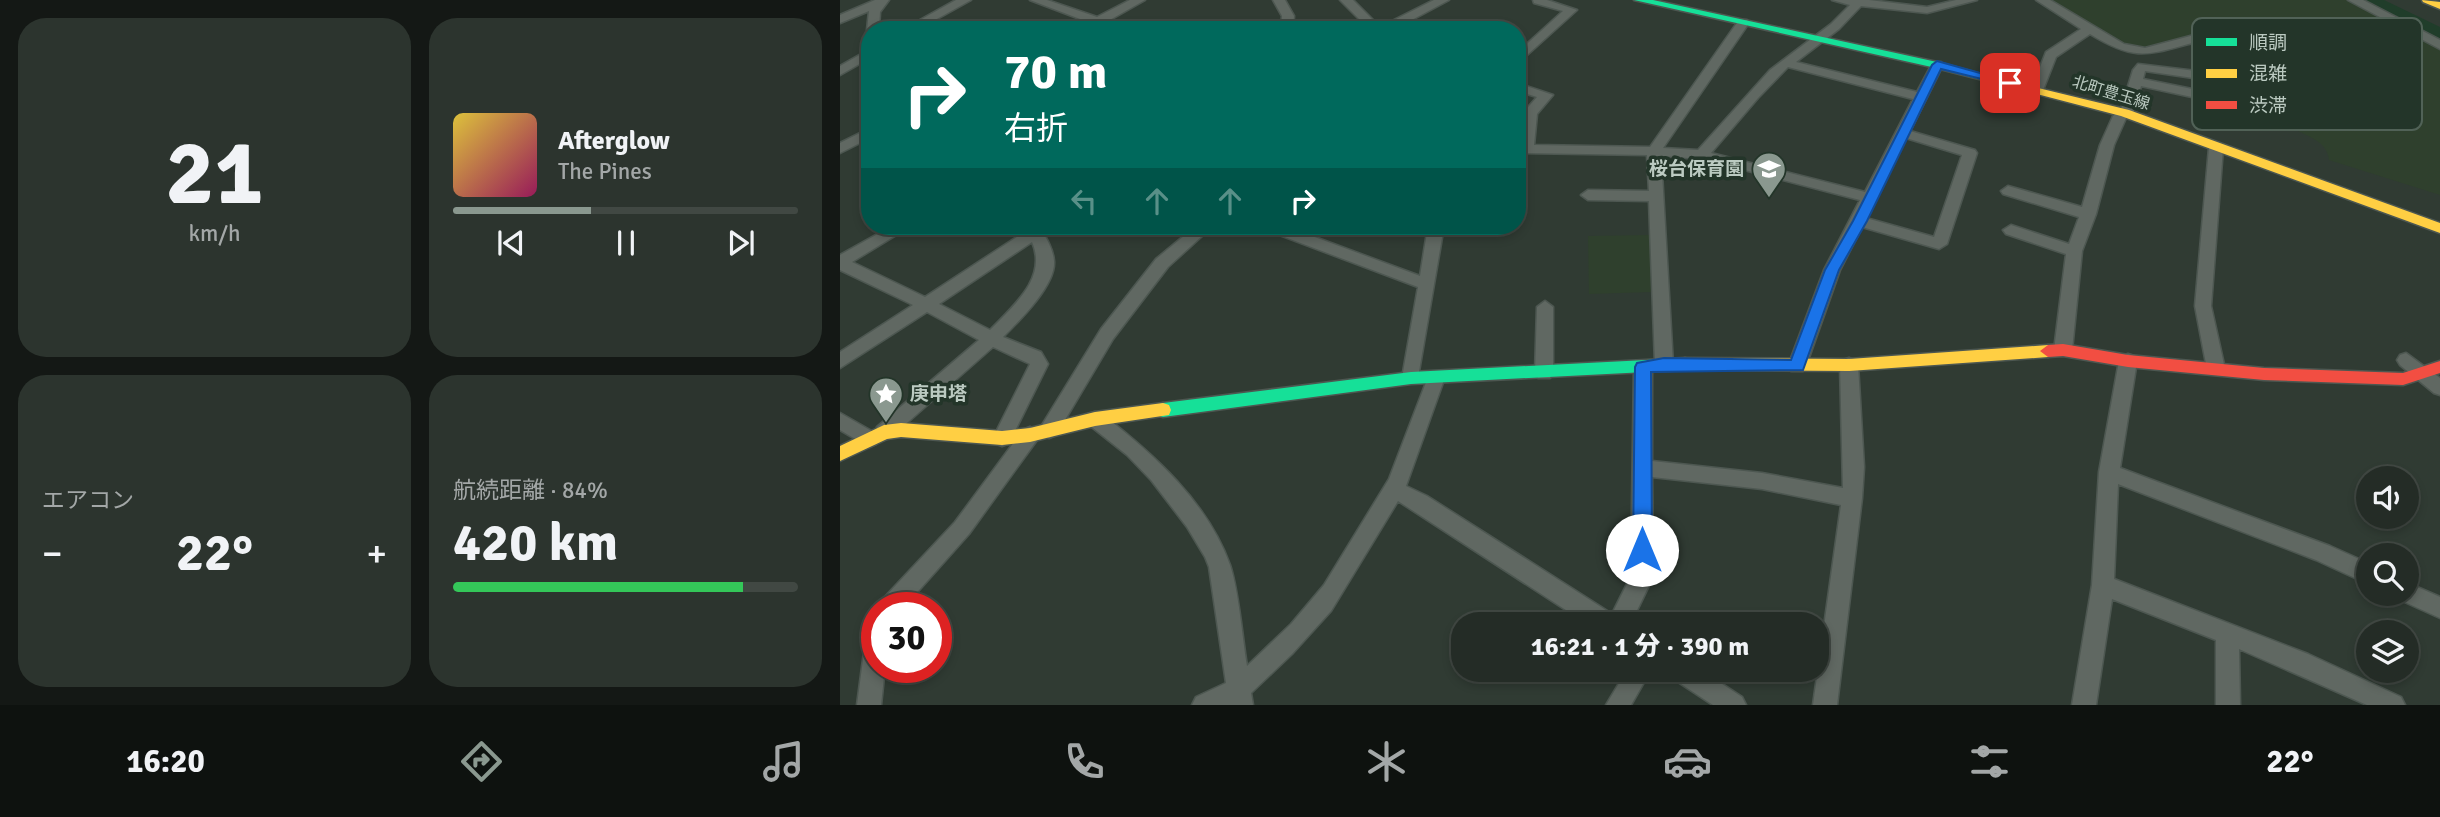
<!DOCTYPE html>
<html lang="ja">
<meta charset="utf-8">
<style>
body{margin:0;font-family:Signika,"Noto Sans JP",sans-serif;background:#2c342e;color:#f1f3f6;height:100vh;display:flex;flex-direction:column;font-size:26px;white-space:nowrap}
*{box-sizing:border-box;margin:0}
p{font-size:23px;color:#a3a7a7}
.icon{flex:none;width:38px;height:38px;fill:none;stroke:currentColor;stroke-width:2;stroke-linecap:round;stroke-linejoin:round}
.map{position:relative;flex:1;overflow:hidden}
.panel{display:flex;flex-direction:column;gap:18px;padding:18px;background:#141815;width:840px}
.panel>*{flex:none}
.banner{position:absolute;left:21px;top:21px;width:665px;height:214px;border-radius:28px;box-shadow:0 4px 10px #0003,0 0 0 2px #414843;background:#00695c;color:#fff;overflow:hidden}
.buttons{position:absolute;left:1516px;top:466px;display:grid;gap:14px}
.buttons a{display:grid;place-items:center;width:63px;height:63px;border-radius:50%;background:#242c26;box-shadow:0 4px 10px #0003,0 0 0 2px #414843;font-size:35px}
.speed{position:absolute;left:21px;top:592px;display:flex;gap:14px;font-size:35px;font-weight:700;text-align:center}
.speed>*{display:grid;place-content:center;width:91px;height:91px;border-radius:50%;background:#242c26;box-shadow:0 4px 10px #0003,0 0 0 2px #414843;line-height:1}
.speed .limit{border:10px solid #d22;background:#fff;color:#111}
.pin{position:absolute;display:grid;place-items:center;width:60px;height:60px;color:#fff;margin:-30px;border-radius:14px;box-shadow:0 4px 10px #0006}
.me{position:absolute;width:77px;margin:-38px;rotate:0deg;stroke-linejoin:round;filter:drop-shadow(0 0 5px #0008)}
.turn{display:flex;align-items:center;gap:24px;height:147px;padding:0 28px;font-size:32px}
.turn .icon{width:91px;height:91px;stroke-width:2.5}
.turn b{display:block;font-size:49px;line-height:60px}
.lanes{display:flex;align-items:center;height:66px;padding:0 28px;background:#0003;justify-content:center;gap:35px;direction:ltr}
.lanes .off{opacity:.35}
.big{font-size:52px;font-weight:800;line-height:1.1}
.panel .tile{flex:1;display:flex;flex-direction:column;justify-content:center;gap:10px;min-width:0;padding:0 24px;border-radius:28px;background:#2c342e}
.panel .dial{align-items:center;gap:0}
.dial b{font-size:91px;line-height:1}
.song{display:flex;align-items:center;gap:21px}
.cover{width:84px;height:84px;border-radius:10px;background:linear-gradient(135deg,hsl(50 70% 55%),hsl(330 70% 35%))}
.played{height:7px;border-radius:4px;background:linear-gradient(90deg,#8a988f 40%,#414843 40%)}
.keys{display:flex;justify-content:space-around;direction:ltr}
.heat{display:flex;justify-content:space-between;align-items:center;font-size:38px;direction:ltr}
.charge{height:10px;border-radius:5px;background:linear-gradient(90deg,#34c759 84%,#414843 0)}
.panel .tiles{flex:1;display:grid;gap:18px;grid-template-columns:repeat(2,1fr)}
.trip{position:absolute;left:611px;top:612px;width:378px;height:70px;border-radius:28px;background:#242c26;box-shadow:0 4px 10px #0003,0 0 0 2px #414843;font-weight:800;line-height:70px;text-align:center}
.menu{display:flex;height:112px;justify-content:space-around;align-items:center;background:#0e120f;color:#a3a7a7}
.menu .icon{width:49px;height:49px}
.menu .active{color:#8a988f}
.menu b{font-size:32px;color:#f1f3f6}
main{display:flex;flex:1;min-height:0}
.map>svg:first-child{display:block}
</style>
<main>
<section class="panel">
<div class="tiles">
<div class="tile dial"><b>21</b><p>km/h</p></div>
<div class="tile">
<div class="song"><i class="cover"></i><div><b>Afterglow</b><p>The Pines</p></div></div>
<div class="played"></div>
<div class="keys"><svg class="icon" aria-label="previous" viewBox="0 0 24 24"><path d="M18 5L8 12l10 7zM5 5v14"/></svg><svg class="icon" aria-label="pause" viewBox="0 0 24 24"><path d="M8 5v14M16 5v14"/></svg><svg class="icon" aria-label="next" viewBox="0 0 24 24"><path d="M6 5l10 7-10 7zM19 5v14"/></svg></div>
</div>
<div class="tile"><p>エアコン</p>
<div class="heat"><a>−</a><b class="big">22°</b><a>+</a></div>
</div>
<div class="tile"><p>航続距離 · 84%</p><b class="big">420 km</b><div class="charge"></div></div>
</div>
</section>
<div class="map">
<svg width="1600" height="705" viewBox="0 0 1600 705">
<rect width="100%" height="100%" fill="#303b33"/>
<path fill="#2f402d" d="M1210 0H1509L1600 47V195L1489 160C1487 140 1468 138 1454 128 1436 115 1418 96 1427 73L1361 35 1305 48 1279 43Z
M810 235 811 292 749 294 748 236Z"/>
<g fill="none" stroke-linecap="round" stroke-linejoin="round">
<path fill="#203d2a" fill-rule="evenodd" d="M1516 0H1544L1600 27V43L1519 5Z"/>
<g stroke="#4d5751" stroke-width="3">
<path id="street" d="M35 0H49L40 12 39 30H30V33L27 30 29 11 0 23V15Z
M116 0H131L77 30H62Z
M190 0H207L257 17 290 0H305L268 21 290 30H272L259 25 247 28 245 25 248 22Z
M433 0H445L454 16 453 30H441L442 16Z
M500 0H513L540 27 594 0H609L553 30H530Z
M693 0H707L737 10 677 64V53L723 11 694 3Z
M992 0H1029L1087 7 1116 0H1137L1087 13 1021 6 999 29 956 62 1077 92 1093 62H1101L1103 65 1070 131 1135 150 1137 153 1107 244 1099 249 1022 227 1000 270 966 366 963 371H951L948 366 984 270 1020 200 862 159 821 156 833 364 830 369H818L815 364 809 201 748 200 741 195 748 190 809 191 807 155 677 153 683 113 697 97 677 91V83L713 95 697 114 694 145 810 147 899 20H907L909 23 823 148 858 150 930 70 991 24 1010 5ZM948 67 1073 99 1025 192 871 153 918 98ZM1066 138 1122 155 1094 237 1026 218Z
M1196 0H1210L1284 44 1305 48 1358 34 1423 71 1421 74 1381 82 1305 71 1303 79 1357 90 1359 93 1352 97 1301 86 1294 111 1286 118 1274 145 1256 214 1242 251 1232 350 1229 355H1217L1214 350 1226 254 1166 234 1163 230 1171 225 1229 244 1239 217 1163 194 1161 191 1168 186 1242 207 1260 145 1273 116 1281 109 1293 70 1298 64 1381 74 1405 70 1356 42C1307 55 1296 62 1250 34L1216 57 1203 90 1197 94 1192 93 1191 90 1206 52 1241 29Z
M1508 0H1523L1600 40V49Z
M30 49V58L0 75V66Z
M30 128V138L0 153V143Z
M1376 144 1383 148 1371 306 1385 369 1382 374H1370L1367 369 1355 306 1369 148Z
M52 226H71L12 262 85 297 186 231 183 226H199C205 236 213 248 214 261 216 285 179 321 163 337L201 352 208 364 169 443 162 446 155 443 153 438 190 364 153 347 51 437 44 440 38 438 36 444 29 447 0 430V413L35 433 37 427 139 340 87 312 0 368V352L73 305 0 270V255ZM192 242C208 278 173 306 150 330L99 304Z
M356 226H373L328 267 273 339 216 435 209 438 202 435 200 430 202 425 261 329 316 259Z
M423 226H445L580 276 588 226H604L577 383H565L562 378 578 287 426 230Z
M705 301 713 307V373L710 378H698L695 373 697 307Z
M1566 353 1600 378V395L1594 393 1560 365 1557 360 1560 355Z
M1288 354 1294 356 1297 361 1280 468 1490 546 1528 563V584L1476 560 1278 484 1274 579 1468 654 1561 697 1565 705H1527L1399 649 1400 705H1376V640L1272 599 1256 705H1232L1252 585 1259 472 1279 361 1282 356Z
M1009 358 1015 360 1018 365 1024 467 1022 498 997 705H973L1001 505 922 489 812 477 813 577 790 625H749L558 501 491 611 452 654 411 693 413 705H352L356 697 386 683 369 567 365 557 347 527 311 480 287 455 248 424 246 419 248 414 255 412 262 414C313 454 367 501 390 565 399 592 402 636 407 666L451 624 484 585 549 479 590 372H602L605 377 566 486 587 496 772 614 791 576 794 367 797 362H809L812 367V461L922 473 1003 488 1000 365 1003 360Z
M190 427 197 430 199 435 197 440 129 534 64 607H39L42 600 115 522 183 430Z
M1566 582 1600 597V618L1558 599 1556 593H1566Z
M37 626V667H45L41 705H17L26 637 29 629Z
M787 670H811L791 705H766Z
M829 670H861L902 697 906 705H873L832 678Z"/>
</g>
<g stroke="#4d5751" stroke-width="3">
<path id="fast" d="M794 0H813L1097 62 1192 88 1186 91 1096 68Z
M845 358 851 360 853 364 851 368 845 370 571 384 323 417 317 415 315 410 317 405 323 403 571 372Z"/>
</g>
<g stroke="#4d5751" stroke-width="3">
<path id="slow" d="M1582 0 1600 2V9L1583 2Z
M1186 85 1289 110 1600 223V233L1281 116 1182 90 1180 88Z
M1208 345 1216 351 1208 357 1009 371 845 370 839 368 837 364 839 360 845 358 1009 359Z
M323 403 329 405 331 410 329 415 255 426 190 442 162 445 61 437 47 439 0 461V446L44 425 61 423 162 431 190 428 255 412Z"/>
</g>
<g stroke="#4d5751" stroke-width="3">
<path id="jam" d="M1223 344 1288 355 1424 368 1563 373 1600 361V373L1563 385 1424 380 1288 367 1223 356 1208 357 1200 351 1208 345Z"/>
</g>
<use href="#street" fill="#606862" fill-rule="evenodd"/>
<use href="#fast" fill="#16e098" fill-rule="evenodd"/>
<use href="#slow" fill="#ffcf43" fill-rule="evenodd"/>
<use href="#jam" fill="#f24e42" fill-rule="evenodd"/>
</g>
<path fill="#1a73e8" stroke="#114b97" stroke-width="2" d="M1097 61 1176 83 1170 86 1101 69 1027 221 999 270 963 370 811 372 812 550 809 556 802 558 795 556 793 550 795 367 797 363 824 358 951 360 985 270 1013 221 1092 65Z"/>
<defs>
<g id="school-pin" transform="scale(1.75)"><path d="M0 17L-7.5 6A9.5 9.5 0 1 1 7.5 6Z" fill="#8a988f" stroke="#233529"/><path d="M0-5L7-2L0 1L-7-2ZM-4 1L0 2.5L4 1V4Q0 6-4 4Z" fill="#fff"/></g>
<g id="sight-pin" transform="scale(1.75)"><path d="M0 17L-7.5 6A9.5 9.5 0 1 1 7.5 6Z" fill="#8a988f" stroke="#233529"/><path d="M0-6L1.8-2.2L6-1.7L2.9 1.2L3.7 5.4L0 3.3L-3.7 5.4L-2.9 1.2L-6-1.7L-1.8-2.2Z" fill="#fff"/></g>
</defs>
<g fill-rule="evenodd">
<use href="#school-pin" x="929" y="169"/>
<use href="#sight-pin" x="46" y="394"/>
</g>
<g text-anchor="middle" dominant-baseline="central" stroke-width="7" stroke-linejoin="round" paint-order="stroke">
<g font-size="16" fill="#bbcac1" stroke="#233529">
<text transform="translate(1271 93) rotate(17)">北町豊玉線</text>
</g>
<g font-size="19" font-weight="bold" fill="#bbcac1" stroke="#233529" text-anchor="end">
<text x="904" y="169">桜台保育園</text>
<text x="70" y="394" text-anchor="start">庚申塔</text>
</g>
</g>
<rect x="1352" y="18" width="230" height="112" rx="10" fill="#233529" stroke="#516257" stroke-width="2"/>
<rect x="1366" y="38" width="31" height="8" fill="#16e098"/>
<rect x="1366" y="69" width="31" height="9" fill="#ffcf43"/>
<rect x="1366" y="101" width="31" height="8" fill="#f24e42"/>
<g font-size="19" fill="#bbcac1">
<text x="1409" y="49">順調</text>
<text x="1409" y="80">混雑</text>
<text x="1409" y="112">渋滞</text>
</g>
</svg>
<div class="buttons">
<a><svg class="icon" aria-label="sound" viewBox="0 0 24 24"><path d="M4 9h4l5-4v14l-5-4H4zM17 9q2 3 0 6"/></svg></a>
<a><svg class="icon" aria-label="search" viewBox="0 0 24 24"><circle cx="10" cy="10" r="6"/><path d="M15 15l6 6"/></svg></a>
<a><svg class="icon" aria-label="layers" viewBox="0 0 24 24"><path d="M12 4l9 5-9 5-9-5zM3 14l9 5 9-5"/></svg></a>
</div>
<div class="speed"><div class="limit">30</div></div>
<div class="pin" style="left:1170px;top:83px;background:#d93025"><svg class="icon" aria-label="arrive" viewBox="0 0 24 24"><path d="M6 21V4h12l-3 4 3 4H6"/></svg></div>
<svg class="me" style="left:802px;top:550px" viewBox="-20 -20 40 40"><circle r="19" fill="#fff"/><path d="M0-13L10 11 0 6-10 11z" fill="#1a73e8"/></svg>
<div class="trip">16:21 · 1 分 · 390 m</div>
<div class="banner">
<div class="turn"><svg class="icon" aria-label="right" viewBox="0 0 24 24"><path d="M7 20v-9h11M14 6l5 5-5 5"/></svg><div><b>70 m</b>右折</div></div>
<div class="lanes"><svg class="icon off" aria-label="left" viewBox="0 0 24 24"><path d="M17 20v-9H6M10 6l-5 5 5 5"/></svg><svg class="icon off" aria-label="ahead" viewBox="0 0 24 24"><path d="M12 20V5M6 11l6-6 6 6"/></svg><svg class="icon off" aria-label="ahead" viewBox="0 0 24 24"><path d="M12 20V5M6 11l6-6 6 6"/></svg><svg class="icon" aria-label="right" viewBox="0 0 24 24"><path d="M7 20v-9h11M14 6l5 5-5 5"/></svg></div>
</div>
</div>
</main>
<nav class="menu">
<b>16:20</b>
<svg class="icon active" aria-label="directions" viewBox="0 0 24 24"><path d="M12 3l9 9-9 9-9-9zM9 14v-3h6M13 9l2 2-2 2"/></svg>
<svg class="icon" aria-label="music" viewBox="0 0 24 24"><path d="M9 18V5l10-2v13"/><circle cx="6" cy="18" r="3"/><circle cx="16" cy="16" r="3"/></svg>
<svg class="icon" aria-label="phone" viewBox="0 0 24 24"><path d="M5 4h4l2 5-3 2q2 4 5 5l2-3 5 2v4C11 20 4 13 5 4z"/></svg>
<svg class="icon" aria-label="climate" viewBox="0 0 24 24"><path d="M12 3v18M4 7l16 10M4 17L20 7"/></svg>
<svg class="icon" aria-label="car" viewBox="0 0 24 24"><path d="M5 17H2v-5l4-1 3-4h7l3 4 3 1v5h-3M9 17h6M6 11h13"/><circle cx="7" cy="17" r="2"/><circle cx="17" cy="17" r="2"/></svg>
<svg class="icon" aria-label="filters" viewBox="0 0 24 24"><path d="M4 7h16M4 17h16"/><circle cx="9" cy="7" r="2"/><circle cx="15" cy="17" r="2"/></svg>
<b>22°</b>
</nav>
